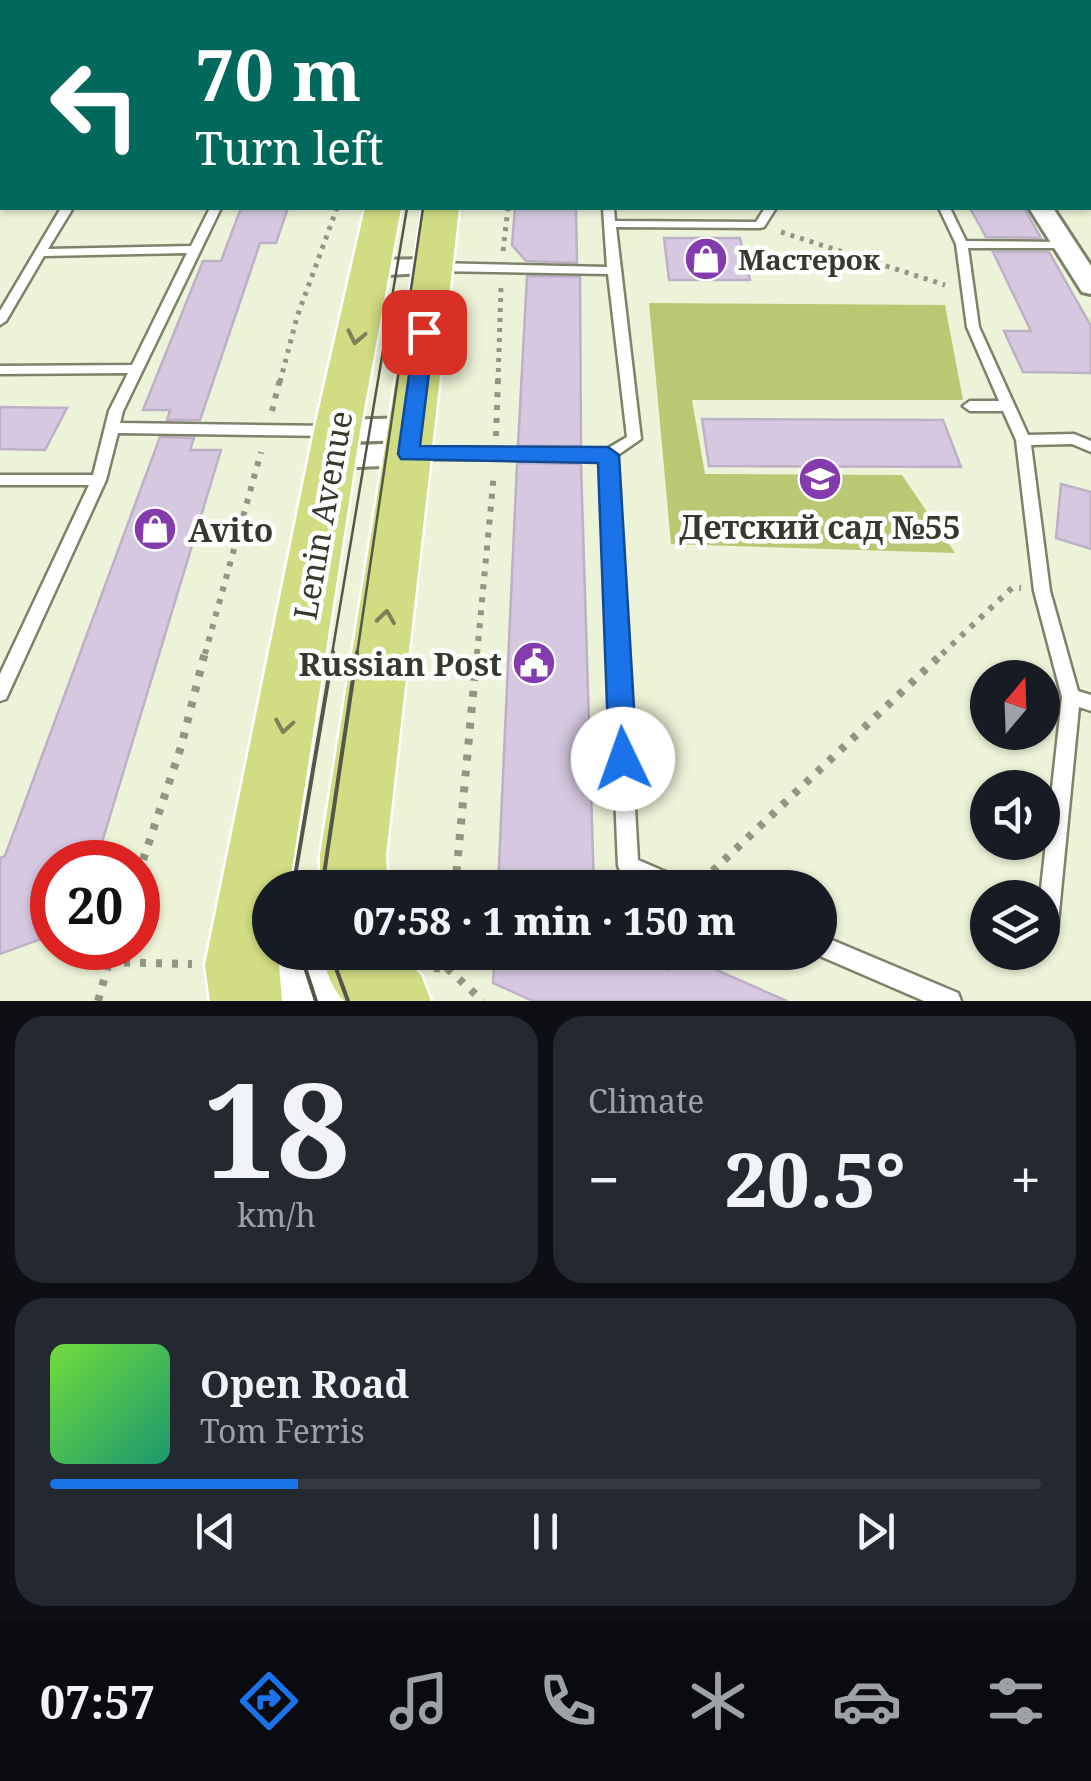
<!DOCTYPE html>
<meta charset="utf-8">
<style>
body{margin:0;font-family:"Noto Serif",serif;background:#242831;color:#f1f3f6;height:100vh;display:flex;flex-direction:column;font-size:38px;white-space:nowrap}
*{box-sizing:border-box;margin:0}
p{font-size:32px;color:#9ea1a6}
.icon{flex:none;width:55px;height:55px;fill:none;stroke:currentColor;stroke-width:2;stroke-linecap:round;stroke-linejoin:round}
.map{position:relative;height:1001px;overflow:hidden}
.sheet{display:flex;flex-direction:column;gap:15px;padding:15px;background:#0d0f14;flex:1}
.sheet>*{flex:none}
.hud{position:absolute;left:0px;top:0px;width:1092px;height:210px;box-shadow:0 2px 8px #0004;background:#00695c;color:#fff;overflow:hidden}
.needle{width:65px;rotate:19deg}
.buttons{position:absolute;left:970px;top:660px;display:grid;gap:20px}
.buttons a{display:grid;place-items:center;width:90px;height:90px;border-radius:50%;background:#171b24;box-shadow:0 2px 8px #0004;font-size:50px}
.speed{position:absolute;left:30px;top:840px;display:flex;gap:20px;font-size:50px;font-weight:700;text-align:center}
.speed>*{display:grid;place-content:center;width:130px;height:130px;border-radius:50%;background:#171b24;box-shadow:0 2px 8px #0004;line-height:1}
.speed .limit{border:15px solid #d22;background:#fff;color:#111}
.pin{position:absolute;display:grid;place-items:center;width:85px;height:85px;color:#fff;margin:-42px;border-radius:20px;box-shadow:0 5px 15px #0006}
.me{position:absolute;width:110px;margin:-55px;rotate:357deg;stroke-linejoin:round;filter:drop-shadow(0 0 8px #0008)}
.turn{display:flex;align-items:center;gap:35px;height:210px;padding:0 30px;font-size:45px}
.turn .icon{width:130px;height:130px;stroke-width:2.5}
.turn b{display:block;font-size:70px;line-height:85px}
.big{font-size:75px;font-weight:800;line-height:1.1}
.sheet .card{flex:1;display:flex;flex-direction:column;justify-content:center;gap:15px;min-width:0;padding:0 35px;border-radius:30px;background:#242831}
.sheet .dial{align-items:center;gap:0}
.dial b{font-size:130px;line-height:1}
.song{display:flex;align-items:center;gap:30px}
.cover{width:120px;height:120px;border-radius:15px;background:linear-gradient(135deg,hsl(100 70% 55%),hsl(160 70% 35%))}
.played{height:10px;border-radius:5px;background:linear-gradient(90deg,#1a73e8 25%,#363941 25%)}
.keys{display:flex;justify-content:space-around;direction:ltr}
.heat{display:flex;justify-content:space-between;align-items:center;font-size:55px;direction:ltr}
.sheet .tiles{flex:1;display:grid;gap:15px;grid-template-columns:1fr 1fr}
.card:last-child{grid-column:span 2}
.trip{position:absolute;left:252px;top:870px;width:585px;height:100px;border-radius:50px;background:#171b24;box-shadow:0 2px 8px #0004;font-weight:800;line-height:100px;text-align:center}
.menu{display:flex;height:160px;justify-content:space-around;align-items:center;background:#090b0e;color:#9ea1a6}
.menu .icon{width:70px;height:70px}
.menu .active{color:#1a73e8}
.menu b{font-size:45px;color:#f1f3f6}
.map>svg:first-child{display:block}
</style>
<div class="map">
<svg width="1091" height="1001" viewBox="0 0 1091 1001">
<rect width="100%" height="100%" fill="#edf3d8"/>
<path fill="#bac874" d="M649 303 945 305 963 400H692L705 474 902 475 955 553 671 544Z"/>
<path fill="#d5c8e0" stroke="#bdb0c7" stroke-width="2.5" d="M241 208H288L276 243H260L200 420H167L170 410H143L203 261H221Z
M515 208H576L577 263 526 261 512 245Z
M970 208H1024L1041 238 986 237Z
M664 238H740L750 280H669Z
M993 252H1049L1091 326V373L1023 372 1004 331H1031Z
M527 276 580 277 581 446H518Z
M0 407 67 408 45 450 0 449Z
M702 419 943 420 961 467 709 466Z
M160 437 194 438 190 450H221L96 862H52V935L0 954V858L5 856Z
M517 463 581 464 594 888H498Z
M1061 484 1091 492V549L1056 538Z
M495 952H656L659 964 668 970 682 961 687 963 689 958 787 1001H533L493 983Z"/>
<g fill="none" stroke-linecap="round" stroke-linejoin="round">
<g stroke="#7d826a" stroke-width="5">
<path id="service" d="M82 0H91L89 2H81Z
M195 0H204L202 2H194Z
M321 0H329L328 2H320Z
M622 0H630V2H622Z
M896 0H904L905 2H897Z
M1087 0H1091V3L1088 2Z
M61 208H73L48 249 191 246 210 208H221L123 411 120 423 332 426 339 431 332 436 118 433 106 480 6 699 0 701V674L89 485H0V475H93L109 411 128 373 0 374V366L132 365 187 253 44 256 6 321 0 325V311Z
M603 208H614L615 221 756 222 765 208H776L764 227 760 228 616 227 641 439 615 457 638 860 687 881 690 888H655L621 873 618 866 601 460 412 459 405 454 412 449 605 450 627 437 608 274 433 271 427 267 433 263 607 267Z
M939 208H950L966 241 1064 242 1070 245 1064 248H968L979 327 1028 435 1074 434 1091 441V452L1072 444 1031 445 1050 591 1078 691 1091 695V711L1079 707 1057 933 1054 940 1047 943 1042 942V898H1040L1062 697 1034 591 1016 440 1003 411H970L963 406 970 401H999L967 327 956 244Z
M820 935 958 993 961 1001H924L813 953 820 952Z
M660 952H681L677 963 670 967 663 963Z"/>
</g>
<g stroke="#7d826a" stroke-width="6">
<path id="minor" d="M1029 208H1053L1091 266V294L1082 292Z
M433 259 446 267 442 272 370 276 357 268 370 260Z
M412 418 423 421 427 429 423 437 412 440 337 442 326 439 322 431 326 423 337 420Z
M408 443 419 446 424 454 419 462 408 465 332 468 321 465 316 457 321 449 332 446Z"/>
</g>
<g stroke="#7d826a" stroke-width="5">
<path id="tertiary" d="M0 111H2V127H0Z
M1090 119H1091V135H1090Z"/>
</g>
<g stroke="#7d826a" stroke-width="5">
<path id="secondary" d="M314 952H386L392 966 383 989 353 1001H242L252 978Z"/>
</g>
<g stroke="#fff" stroke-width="5">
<path id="primary" d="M414 0H442V2H415Z
M365 208H401L360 431 289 888H270V952H278L282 1001H210L205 965 314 431Z
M423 208H459L386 855 388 888H320V855Z
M324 952H397L421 975 431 1001H344C331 987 325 971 324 952Z"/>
</g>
<path stroke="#929683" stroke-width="5" stroke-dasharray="4 6" stroke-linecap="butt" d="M781 232 945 285
M503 251 508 208
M280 382 297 317 337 208
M498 382 501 288"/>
<path stroke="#929683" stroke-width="6" stroke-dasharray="5 8" stroke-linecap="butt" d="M272 411 280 379
M496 436 498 379
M205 654 261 452
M477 654 494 473
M942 654 1013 587 1021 588"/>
<path stroke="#929683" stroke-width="8" stroke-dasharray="6 10" stroke-linecap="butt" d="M138 875 181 747 205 652
M701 882 944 652
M455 888 477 652
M449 952 448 969 483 1001
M108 962 192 964
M434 968 448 969
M98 1001 113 948"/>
<use href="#service" fill="#fff" fill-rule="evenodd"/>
<use href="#minor" fill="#fff" fill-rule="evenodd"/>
<use href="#tertiary" fill="#fff" fill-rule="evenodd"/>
<use href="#secondary" fill="#fff" fill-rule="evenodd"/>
<use href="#primary" fill="#d1dc83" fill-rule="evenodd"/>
<path stroke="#54564a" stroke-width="2.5" d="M332 654 407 208
M357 654 423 208"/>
<path stroke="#54564a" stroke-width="4" d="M293 888 333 652
M322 888 357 652
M300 952 316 1001
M330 952 348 1001"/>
</g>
<defs><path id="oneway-chevron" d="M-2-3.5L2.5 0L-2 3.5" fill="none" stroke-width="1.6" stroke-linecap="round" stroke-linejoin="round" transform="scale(2.5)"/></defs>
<g stroke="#7c8255">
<use href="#oneway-chevron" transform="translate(356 337) rotate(102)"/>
<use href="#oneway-chevron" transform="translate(386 617) rotate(-82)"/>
<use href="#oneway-chevron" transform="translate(284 726) rotate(100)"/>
</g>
<path fill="#1a73e8" stroke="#114b97" stroke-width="2.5" d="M424 325 434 332 420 446 608 447 619 455 637 759 633 768 623 772 613 768 609 759 598 463 401 459 398 454 415 332Z"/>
<defs>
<g id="shop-disc" transform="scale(2.25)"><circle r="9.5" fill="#843bae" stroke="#fff"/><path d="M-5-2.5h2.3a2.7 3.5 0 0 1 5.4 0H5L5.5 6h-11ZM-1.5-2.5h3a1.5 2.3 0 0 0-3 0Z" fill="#fff"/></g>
<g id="school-disc" transform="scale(2.25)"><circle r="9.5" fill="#843bae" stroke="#fff"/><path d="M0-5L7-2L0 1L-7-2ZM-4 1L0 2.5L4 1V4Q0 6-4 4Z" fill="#fff"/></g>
<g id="civic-disc" transform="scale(2.25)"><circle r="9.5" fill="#843bae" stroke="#fff"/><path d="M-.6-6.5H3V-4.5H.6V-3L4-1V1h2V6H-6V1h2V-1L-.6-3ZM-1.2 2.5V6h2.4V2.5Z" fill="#fff"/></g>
</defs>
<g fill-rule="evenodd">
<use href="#shop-disc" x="706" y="259"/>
<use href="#school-disc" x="820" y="479"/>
<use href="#shop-disc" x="155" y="529"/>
<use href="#civic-disc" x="534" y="663"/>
</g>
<g text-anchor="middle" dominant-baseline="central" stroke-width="9" stroke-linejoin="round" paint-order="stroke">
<g font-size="28" font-weight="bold" fill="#37392f" stroke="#fff" text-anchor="start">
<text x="738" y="259">Мастерок</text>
</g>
<g font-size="32" fill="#37392f" stroke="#fff">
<text transform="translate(322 515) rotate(-80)">Lenin Avenue</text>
</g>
<g font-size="32" font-weight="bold" fill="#37392f" stroke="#fff">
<text x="820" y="526">Детский сад №55</text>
<text x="188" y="529" text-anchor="start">Avito</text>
<text x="502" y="663" text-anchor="end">Russian Post</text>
</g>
</g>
</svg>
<div class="buttons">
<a><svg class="needle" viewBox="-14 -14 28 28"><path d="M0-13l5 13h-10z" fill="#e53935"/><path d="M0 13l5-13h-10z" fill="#9ea1a6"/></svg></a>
<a><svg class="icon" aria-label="sound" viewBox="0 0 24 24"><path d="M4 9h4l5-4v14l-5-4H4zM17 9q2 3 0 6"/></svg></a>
<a><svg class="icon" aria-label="layers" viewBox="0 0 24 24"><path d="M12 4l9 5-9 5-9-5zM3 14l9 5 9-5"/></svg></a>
</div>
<div class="speed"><div class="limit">20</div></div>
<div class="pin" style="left:424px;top:332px;background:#d93025"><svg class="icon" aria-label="arrive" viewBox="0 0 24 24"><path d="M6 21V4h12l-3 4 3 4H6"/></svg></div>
<svg class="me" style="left:623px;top:759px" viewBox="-20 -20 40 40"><circle r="19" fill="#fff"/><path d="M0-13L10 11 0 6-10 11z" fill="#1a73e8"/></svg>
<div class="trip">07:58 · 1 min · 150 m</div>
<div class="hud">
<div class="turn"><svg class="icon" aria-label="left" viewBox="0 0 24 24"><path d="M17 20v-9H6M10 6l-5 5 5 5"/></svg><div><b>70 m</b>Turn left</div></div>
</div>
</div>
<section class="sheet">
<div class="tiles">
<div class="card dial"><b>18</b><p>km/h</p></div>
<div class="card"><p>Climate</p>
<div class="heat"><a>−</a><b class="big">20.5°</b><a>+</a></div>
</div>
<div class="card">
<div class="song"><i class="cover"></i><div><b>Open Road</b><p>Tom Ferris</p></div></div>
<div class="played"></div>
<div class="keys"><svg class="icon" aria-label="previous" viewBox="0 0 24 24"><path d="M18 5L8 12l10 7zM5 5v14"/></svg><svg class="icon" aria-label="pause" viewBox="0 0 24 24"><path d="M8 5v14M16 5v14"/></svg><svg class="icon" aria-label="next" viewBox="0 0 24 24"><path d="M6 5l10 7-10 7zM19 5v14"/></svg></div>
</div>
</div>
</section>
<nav class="menu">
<b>07:57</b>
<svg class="icon active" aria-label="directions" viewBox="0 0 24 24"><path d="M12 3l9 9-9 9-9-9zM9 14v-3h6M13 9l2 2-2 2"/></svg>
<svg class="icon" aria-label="music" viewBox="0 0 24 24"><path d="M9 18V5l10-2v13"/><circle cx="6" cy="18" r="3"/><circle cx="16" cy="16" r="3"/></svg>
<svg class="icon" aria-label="phone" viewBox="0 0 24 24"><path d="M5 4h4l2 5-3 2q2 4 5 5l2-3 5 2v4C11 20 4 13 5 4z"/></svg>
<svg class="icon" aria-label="climate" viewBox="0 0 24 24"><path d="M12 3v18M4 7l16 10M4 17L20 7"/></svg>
<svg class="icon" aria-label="car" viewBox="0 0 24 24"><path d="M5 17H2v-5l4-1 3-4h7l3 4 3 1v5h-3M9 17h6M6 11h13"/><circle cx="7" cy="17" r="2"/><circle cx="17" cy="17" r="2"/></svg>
<svg class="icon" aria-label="filters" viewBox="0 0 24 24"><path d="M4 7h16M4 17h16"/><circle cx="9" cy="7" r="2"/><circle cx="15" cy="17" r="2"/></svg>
</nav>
